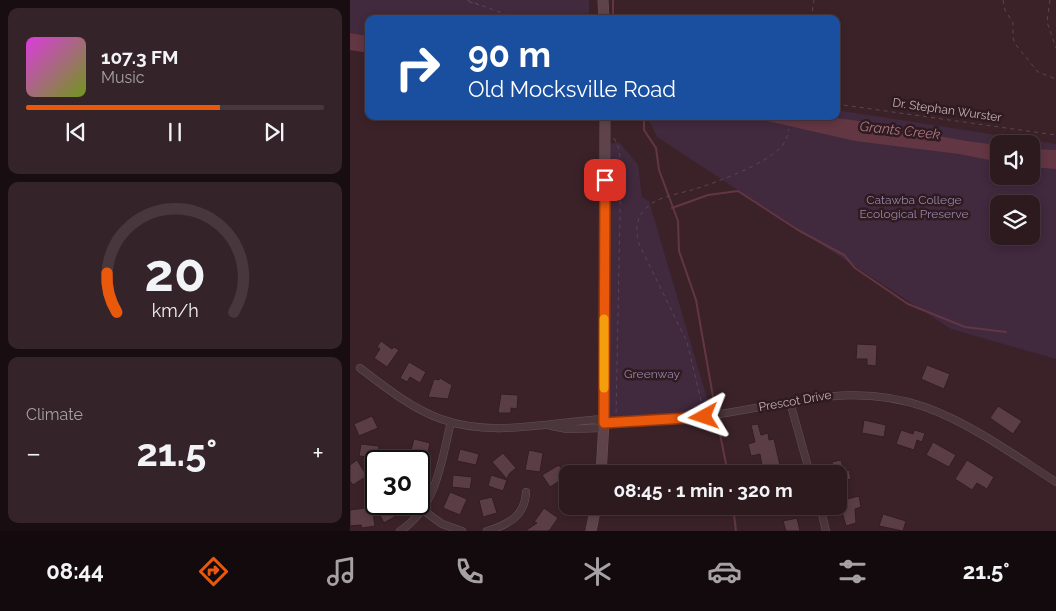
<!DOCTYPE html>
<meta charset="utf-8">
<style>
body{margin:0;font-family:Raleway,sans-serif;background:#342328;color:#f1f3f6;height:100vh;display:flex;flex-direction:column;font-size:19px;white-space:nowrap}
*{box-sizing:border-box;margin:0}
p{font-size:16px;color:#a6a1a4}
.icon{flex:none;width:28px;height:28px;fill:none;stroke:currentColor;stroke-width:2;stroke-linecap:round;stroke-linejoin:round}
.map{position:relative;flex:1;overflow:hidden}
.details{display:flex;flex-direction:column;gap:8px;padding:8px;background:#180e11;width:350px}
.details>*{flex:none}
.top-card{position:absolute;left:15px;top:15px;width:475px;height:105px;border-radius:10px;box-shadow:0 2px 8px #0003,0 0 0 1px #48383d;background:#1a4fa0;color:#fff;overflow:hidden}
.controls{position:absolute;left:640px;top:135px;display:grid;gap:10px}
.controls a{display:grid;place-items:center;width:50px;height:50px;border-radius:10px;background:#2c1a1f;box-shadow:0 2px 8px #0003,0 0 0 1px #48383d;font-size:25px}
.speed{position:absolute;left:15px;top:450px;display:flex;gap:10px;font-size:25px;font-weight:700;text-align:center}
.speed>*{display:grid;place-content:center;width:65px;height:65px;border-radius:50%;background:#2c1a1f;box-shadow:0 2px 8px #0003,0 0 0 1px #48383d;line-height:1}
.speed .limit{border:2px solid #111;border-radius:8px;background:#fff;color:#111}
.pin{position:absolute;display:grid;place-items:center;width:42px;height:42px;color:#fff;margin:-21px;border-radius:10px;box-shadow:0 2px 8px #0006}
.me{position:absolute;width:55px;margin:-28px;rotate:265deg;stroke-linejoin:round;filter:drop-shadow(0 0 4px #0008)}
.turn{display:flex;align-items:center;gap:18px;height:105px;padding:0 20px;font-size:22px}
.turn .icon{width:65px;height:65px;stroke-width:2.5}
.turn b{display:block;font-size:35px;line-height:42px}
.big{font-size:38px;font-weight:700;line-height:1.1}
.details .tile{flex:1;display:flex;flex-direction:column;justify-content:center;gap:8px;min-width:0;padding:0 18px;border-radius:10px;background:#342328}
.details .dial{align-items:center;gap:0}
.dial svg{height:130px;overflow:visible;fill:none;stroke:#48383d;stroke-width:7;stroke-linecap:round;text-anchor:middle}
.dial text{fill:#f1f3f6;stroke:none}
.song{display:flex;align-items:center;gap:15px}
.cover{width:60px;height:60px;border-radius:8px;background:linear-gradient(135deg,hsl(300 70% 55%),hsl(80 70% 35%))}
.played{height:5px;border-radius:2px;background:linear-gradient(90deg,#ea580c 65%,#48383d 65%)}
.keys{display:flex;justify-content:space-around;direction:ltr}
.heat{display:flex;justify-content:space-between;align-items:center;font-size:28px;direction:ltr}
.trip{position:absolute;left:209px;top:465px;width:288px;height:50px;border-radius:10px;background:#2c1a1f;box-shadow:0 2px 8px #0003,0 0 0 1px #48383d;font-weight:700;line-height:50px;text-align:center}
.menu{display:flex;height:80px;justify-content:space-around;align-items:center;background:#120a0c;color:#a6a1a4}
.menu .icon{width:35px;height:35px}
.menu .selected{color:#ea580c}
.menu b{font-size:22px;color:#f1f3f6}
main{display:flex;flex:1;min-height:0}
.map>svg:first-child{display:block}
</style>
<main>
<section class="details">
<div class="tile">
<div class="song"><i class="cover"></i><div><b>107.3 FM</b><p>Music</p></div></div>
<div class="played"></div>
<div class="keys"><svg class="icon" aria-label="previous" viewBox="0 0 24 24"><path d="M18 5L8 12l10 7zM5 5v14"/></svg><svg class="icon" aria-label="pause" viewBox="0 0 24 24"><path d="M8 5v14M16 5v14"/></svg><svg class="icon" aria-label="next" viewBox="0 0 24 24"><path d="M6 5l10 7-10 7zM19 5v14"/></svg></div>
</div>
<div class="tile dial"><svg viewBox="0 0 100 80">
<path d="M14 69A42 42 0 1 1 86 69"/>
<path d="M14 69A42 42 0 0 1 8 45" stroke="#ea580c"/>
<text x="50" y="56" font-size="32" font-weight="700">20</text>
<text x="50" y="72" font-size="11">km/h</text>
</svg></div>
<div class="tile"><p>Climate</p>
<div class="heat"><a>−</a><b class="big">21.5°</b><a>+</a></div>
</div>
</section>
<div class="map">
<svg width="706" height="531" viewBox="0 0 706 531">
<rect width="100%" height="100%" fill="#3b2229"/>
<path fill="#41293e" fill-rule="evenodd" d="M0 0H239V19H19V36L0 33Z
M486 110 706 144V359L601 329 307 137 297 116H486ZM649 144H681V176H649ZM649 204H681V236H649Z
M269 142 288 165 292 197 299 201 361 412 315 418 256 421 258 144Z"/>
<path fill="#623642" d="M0 33 19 36V53L0 50Z
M395 116C433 116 471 115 509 121 556 128 602 141 649 145V162L609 154 505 141Z
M681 149 706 150V169L681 167Z"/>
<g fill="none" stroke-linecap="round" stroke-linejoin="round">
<path stroke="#623642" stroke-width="2" d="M263 0V19
M294 116V130L306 148 309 170 328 221 329 251 346 300 365 408
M322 208 358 195 388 191 448 230 494 255 505 268 558 304 615 327 656 332
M368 424 378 474
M383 506 386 531"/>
</g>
<path fill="#5b3e45" stroke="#321d23" d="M31 341 42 349 44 347 49 350 37 367 24 358 30 349 27 347Z
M507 344 527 345 526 366 517 365V359H506Z
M59 362 76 372 70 383 60 377 57 382 50 378Z
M577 365 600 374 594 389 571 379Z
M90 378 102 385 98 399 78 397 84 379 89 380Z
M151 394 168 395 167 409 161 408V413H148Z
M648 406 672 421 663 434 640 418Z
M22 416 28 428 9 436 4 424Z
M514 420 536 425 534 437 512 433Z
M408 424 411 435 418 433 419 440 424 439 432 474H420V469L413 471 410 454 401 456 398 444 405 442 401 425Z
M551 430 563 434 564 430 575 433 572 442 567 440 564 450 546 444Z
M64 439 80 443 71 484H69V461H63L65 452 61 450Z
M583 442 606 455 599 467 576 455Z
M11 444 29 446 28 458 9 456Z
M110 449 129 454 126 465 107 461Z
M179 450 193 453 190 472 175 470Z
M153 453 166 468 159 474 157 479 142 462Z
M7 460 17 476 3 485 0 481V465Z
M491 460 494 471 499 470 501 479 496 480 498 488 488 491V474H484L482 462Z
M617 460 644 477 637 489 627 483 622 490 605 479Z
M209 465 216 477 200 487 192 475Z
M103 475 122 477 120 489 102 487Z
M141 475 157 480 153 491 138 486Z
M100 492 117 499 110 515 93 508Z
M509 496 511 507 505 509 506 523 496 526 489 501Z
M142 497 147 513 133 517 129 500Z
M33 504H57L44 512 46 516 34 523 26 508Z
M22 507 25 526 12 528 11 525 0 526V510Z
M194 508 208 518 199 531H175L187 523 184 522Z
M533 514 556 521 553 531 529 526Z
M447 518 450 531H436L433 521Z"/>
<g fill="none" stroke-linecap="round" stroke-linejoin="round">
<g stroke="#665156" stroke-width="8">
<path id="street" d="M10 368C35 387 61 408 91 419 143 438 200 422 254 419
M440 402 460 474
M254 423C293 422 332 421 370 414 442 403 503 382 575 407 622 424 664 455 706 482
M201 426 217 429 254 428
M470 506 476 531
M73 510 92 524 112 531
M50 531C87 507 91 462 101 422
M137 531C158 525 175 516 176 492"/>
</g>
<g stroke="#665156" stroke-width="11">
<path id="secondary" d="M253 0 254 19
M251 474 254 423 255 116
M241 531 246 506"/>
</g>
<path stroke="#5b4455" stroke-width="1" stroke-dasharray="4 4" stroke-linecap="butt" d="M117 0 168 19
M653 0 655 10 663 23V38L666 45 688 72 706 79
M700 0 697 22 706 48
M119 2 129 5
M174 19H175
M461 19 464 0
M486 104 706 135
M264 138 269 149 271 165 266 415
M353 409 337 342 289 244C285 232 286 217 296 208 307 197 327 194 342 190 365 183 417 164 432 146 436 141 438 135 439 129"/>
<use href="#street" stroke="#4b363c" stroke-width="7"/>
<use href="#secondary" stroke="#5e444a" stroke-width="10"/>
</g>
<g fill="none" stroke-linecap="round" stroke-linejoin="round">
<g stroke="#983908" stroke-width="12">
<path id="route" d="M255 180 254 423 354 417"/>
</g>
<use href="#route" stroke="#ea580c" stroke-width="9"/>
<path stroke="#f59e0b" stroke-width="9" d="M254 388V319"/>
</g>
<g text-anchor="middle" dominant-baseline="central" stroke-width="5" stroke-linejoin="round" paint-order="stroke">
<g font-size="12" fill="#c7b1b6" stroke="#301b21">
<text transform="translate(597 110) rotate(8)">Dr. Stephan Wurster</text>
<text transform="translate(445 401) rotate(-10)">Prescot Drive</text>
</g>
<g font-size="12" fill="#9586ad" stroke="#301b21">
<text x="564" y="200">Catawba College<tspan x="564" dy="14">Ecological Preserve</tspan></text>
<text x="302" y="374">Greenway</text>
</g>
<g font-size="14" font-style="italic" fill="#af7988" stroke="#301b21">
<text transform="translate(550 130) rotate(6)">Grants Creek</text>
</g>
</g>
</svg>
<div class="controls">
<a><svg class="icon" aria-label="sound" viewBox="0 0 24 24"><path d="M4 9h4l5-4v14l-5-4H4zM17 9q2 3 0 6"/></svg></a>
<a><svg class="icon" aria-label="layers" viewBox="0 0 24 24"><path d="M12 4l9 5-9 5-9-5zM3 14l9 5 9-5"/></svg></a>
</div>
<div class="speed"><div class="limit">30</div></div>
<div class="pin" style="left:255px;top:180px;background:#d93025"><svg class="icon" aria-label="arrive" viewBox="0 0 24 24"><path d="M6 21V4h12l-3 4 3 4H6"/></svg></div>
<svg class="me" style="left:354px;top:417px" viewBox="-20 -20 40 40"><path d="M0-17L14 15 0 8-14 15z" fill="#ea580c" stroke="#fff" stroke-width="4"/></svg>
<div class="trip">08:45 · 1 min · 320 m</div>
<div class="top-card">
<div class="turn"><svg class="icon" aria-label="right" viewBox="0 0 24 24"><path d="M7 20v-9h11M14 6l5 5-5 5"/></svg><div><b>90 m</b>Old Mocksville Road</div></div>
</div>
</div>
</main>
<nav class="menu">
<b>08:44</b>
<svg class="icon selected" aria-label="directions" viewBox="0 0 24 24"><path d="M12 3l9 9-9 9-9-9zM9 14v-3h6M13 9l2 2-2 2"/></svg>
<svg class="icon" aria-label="music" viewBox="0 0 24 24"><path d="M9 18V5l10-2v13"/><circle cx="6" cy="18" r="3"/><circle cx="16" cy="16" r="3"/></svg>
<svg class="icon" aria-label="phone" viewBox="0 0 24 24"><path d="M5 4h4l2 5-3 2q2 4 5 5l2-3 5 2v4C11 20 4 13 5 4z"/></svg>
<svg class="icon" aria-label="climate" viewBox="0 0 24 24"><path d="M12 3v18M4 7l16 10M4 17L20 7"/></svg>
<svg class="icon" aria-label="car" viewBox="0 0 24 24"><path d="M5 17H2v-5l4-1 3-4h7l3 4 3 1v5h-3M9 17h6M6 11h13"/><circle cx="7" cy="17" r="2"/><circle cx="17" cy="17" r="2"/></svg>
<svg class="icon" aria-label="filters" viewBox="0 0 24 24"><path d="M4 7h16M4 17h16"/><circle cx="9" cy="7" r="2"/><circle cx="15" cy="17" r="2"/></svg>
<b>21.5°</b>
</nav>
